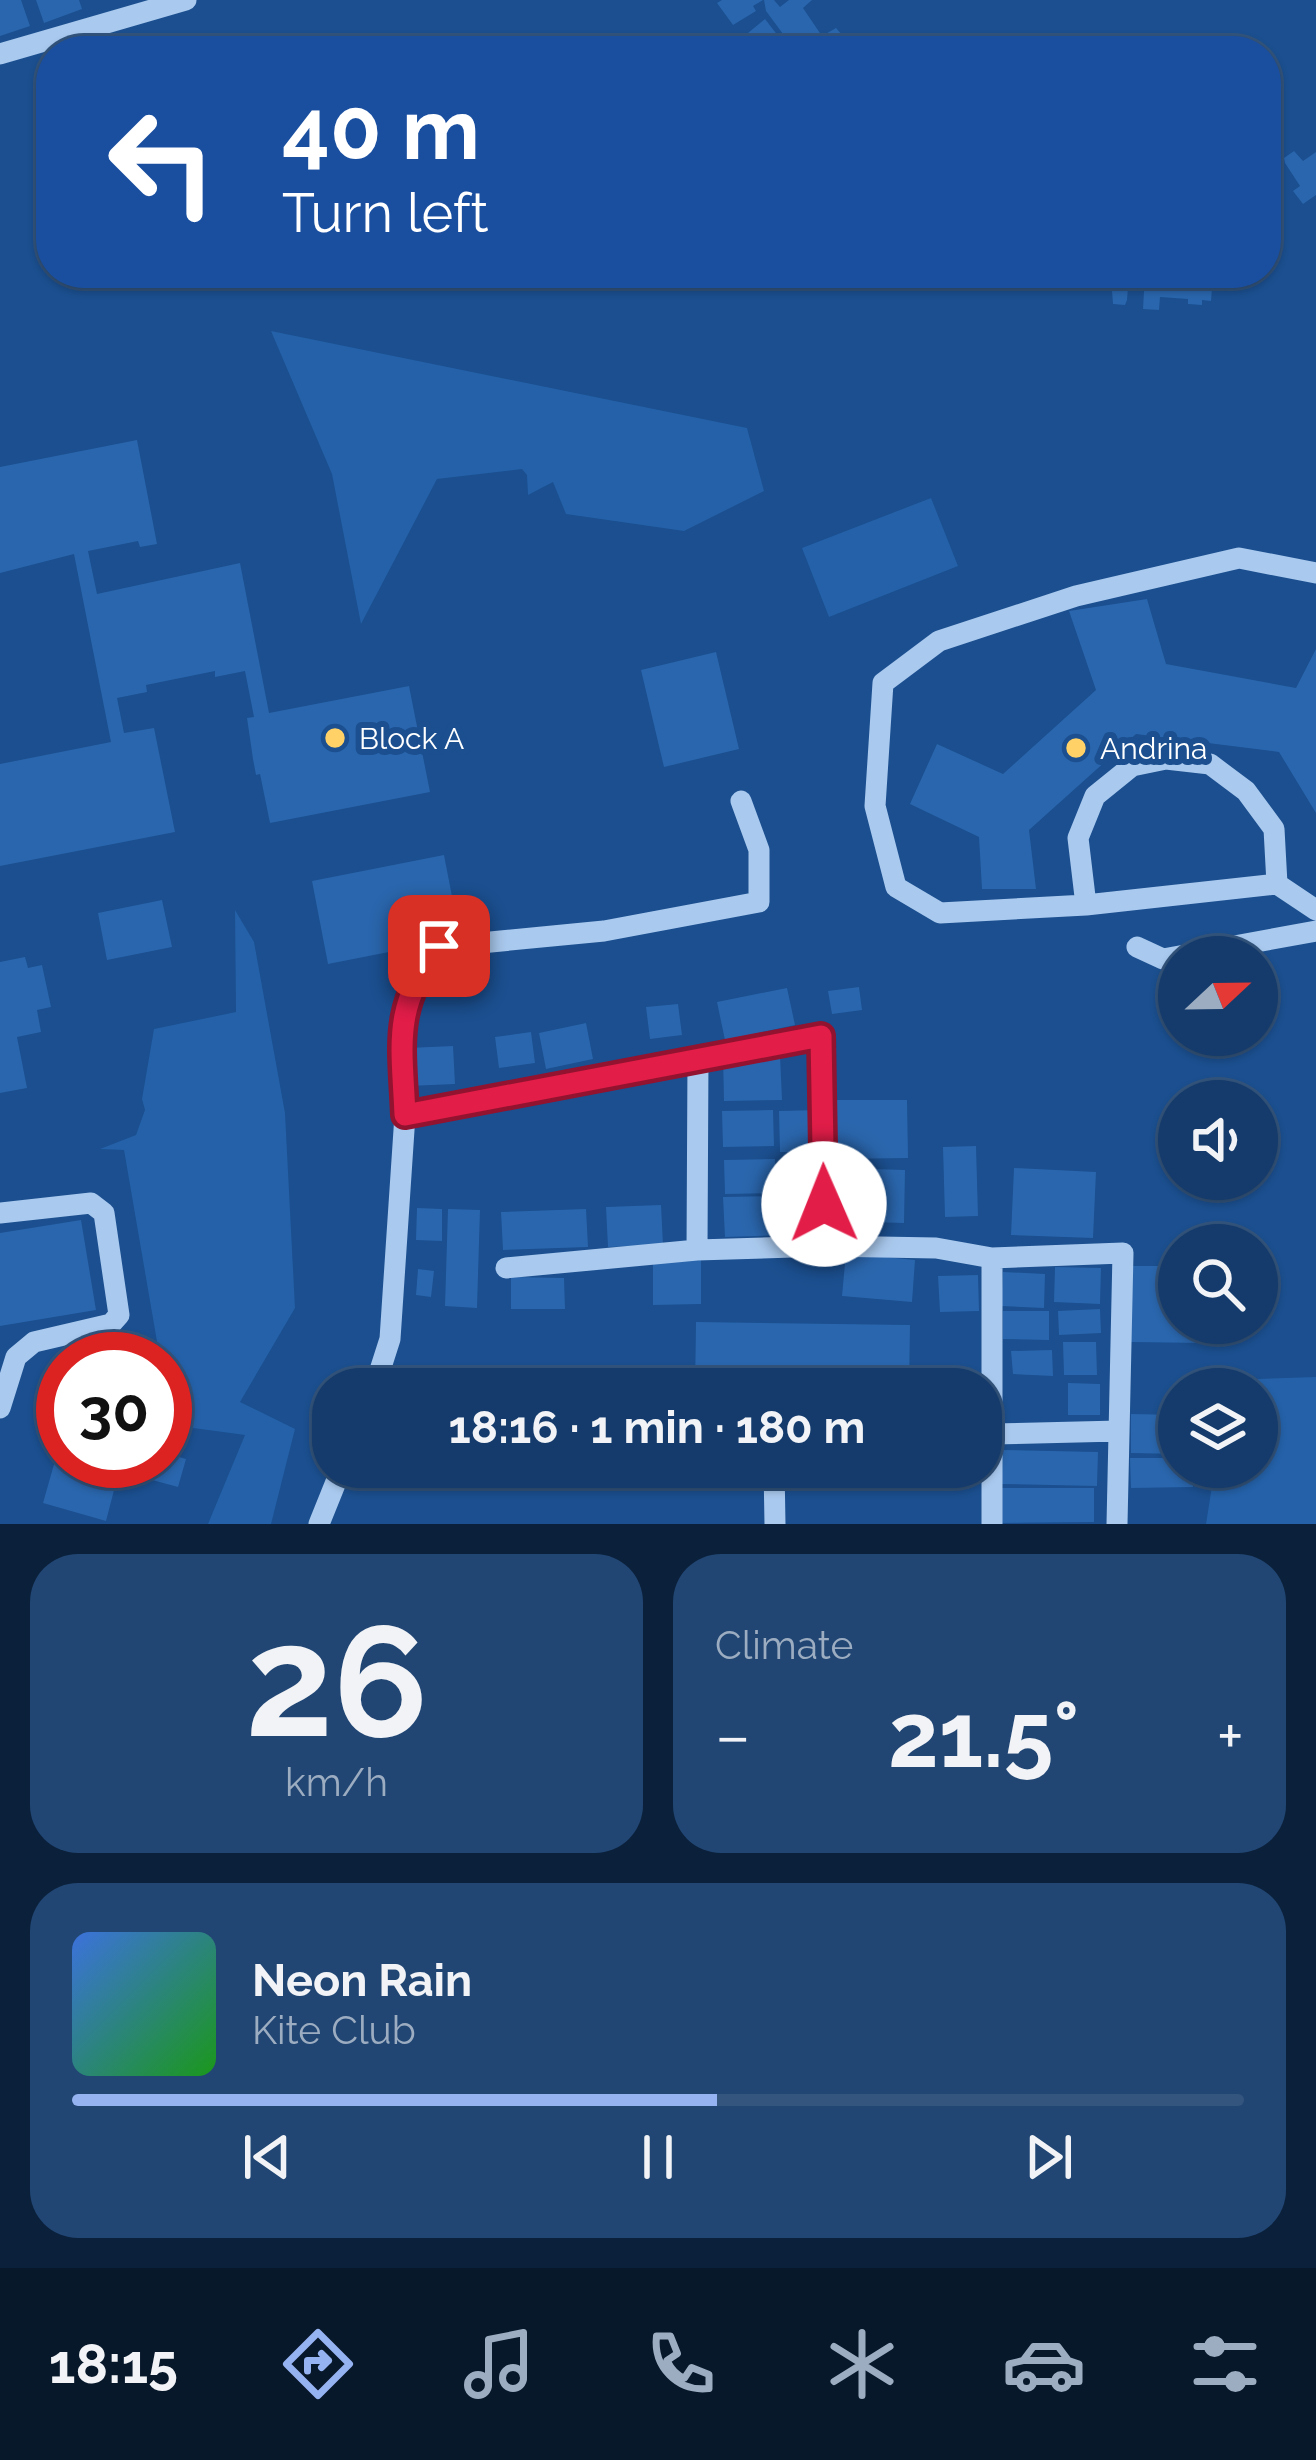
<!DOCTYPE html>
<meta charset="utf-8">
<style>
body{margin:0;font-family:Raleway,sans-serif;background:#214673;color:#f1f3f6;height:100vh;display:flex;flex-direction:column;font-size:45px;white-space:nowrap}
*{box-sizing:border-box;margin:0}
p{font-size:39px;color:#9dadc1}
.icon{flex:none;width:66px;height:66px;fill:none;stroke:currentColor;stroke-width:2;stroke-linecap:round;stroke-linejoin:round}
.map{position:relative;height:1524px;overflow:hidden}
.details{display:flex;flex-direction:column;gap:30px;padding:30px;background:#0b203b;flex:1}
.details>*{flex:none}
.hud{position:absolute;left:36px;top:36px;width:1245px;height:252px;border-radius:48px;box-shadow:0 3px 9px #0004,0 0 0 3px #33557e;background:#1a4fa0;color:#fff;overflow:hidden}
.needle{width:78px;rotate:68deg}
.buttons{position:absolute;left:1158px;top:936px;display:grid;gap:24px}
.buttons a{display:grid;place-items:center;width:120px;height:120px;border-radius:50%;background:#143b6b;box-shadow:0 3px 9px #0004,0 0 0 3px #33557e;font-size:60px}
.speed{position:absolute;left:36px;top:1332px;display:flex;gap:24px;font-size:60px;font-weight:700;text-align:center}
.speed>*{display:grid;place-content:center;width:156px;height:156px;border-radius:50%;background:#143b6b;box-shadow:0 3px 9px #0004,0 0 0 3px #33557e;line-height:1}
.speed .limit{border:18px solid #d22;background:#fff;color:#111}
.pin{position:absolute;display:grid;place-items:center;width:102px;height:102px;color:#fff;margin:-51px;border-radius:24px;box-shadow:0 6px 18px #0006}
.me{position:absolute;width:132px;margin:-66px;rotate:359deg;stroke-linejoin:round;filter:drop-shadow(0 0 9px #0008)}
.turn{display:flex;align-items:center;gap:42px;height:252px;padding:0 48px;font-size:54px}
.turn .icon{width:156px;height:156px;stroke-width:2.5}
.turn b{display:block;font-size:84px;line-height:102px}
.big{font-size:90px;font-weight:700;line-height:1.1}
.details .card{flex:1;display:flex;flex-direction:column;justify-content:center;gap:18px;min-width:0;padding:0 42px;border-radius:48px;background:#214673}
.details .dial{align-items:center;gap:0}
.dial b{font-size:156px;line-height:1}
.song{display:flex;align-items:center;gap:36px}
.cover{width:144px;height:144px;border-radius:18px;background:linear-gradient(135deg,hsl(220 70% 55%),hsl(120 70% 35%))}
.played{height:12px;border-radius:6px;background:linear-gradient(90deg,#95b2f1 55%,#33557e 55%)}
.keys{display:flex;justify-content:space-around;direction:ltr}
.heat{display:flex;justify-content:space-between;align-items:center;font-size:66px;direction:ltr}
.details .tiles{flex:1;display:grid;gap:30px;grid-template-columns:1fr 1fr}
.card:last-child{grid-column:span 2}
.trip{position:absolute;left:312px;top:1368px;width:690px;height:120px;border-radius:48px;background:#143b6b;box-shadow:0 3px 9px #0004,0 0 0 3px #33557e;font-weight:700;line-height:120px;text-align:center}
.dock{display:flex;height:192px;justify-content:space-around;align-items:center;background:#08182b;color:#9dadc1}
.dock .icon{width:84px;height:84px}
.dock .active{color:#95b2f1}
.dock b{font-size:54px;color:#f1f3f6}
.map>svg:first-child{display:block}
</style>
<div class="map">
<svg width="1316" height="1524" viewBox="0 0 1316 1524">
<rect width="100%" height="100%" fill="#1b4f8f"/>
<path fill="#2461a8" d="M271 331 747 428 764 491 684 531 566 514 553 482 528 495 527 475 522 469 437 479 361 624 332 474Z
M931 498 958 566 829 617 802 548Z
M235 910 254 942 285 1113 295 1308 240 1402 295 1429 271 1524H208L245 1435 171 1425 165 1359H160L124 1150 100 1149 136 1135 145 1110 142 1099 154 1029 236 1012Z
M1316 1377V1524H1206L1215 1467H1257V1389H1228L1229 1380Z"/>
<path fill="#2a66ad" d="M0 0H21L30 26 0 36Z
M36 0H79L82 9 44 23Z
M722 0H763L753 6 756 11 733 25 717 3Z
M764 0H774L780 7 789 0H812L803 8 822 36 836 28 844 37 829 51H801L793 41 780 51H762L748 33 765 19 782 41 786 38 766 11Z
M1294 151 1303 161 1316 152V195L1303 204 1293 191 1300 186 1285 163 1284 158Z
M1072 273H1129L1127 300 1125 305 1113 304 1112 291 1071 288Z
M1145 273 1213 274 1211 301 1202 300V305L1188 304V299L1160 297 1159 310 1143 309Z
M137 440 157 544 140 547 138 541 88 551 97 594 240 563 269 713 409 686 430 792 270 823 260 774 256 775 253 759 247 718 254 717 245 671 215 677V671L146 685 147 692 117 698 124 733 154 728 175 832 0 866V764L111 742 74 554 0 573V467Z
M1147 599 1166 664 1296 688 1316 649V813L1279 752 1136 734 1029 830 1036 889H982L979 837 910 804 937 744 1003 774 1096 690 1069 611Z
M716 652 739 749 664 767 641 670Z
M444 855 460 938 328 964 312 881Z
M162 900 172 947 107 960 98 913Z
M25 957 28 968 42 965 51 1007 37 1010 41 1032 17 1037 27 1088 0 1093V962Z
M859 987 862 1010 832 1014 828 991Z
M787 988 795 1025 725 1040 717 1002Z
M678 1004 682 1035 650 1039 646 1007Z
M586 1023 593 1059 546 1069 539 1033Z
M531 1032 535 1063 499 1068 495 1037Z
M453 1046 455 1084 409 1086 408 1048Z
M780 1055 782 1100 724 1101 723 1056Z
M835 1100H907L908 1158 836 1159Z
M773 1110 774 1146 723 1147 722 1111Z
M820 1110 821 1152H780L779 1111Z
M976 1146 978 1216 945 1217 943 1147Z
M775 1159 776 1193 725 1194 724 1160Z
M839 1168 905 1170 904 1223 837 1221Z
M1014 1168 1096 1172 1093 1238 1011 1235Z
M781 1196 782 1235 725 1237 723 1197Z
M661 1205 663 1245 608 1247 606 1207Z
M417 1208 442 1209V1241L416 1240Z
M448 1209 480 1210 477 1308 445 1306Z
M586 1209 588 1247 503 1250 501 1212Z
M81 1220 96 1310 0 1326V1233Z
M846 1253 915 1260 912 1302 842 1296Z
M701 1260V1304L653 1305V1261Z
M1131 1266H1179V1323H1204V1343L1130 1342Z
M1055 1267 1101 1268 1100 1304 1054 1302Z
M418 1269 434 1271 431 1297 416 1295Z
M1003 1272 1045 1274 1044 1308 1001 1306Z
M978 1275 979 1311 940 1312 938 1276Z
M511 1277 564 1278 565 1309H511Z
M1100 1309 1101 1333 1059 1335 1058 1311Z
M1003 1311H1049V1340L1003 1339Z
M696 1322 910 1325 909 1389H695Z
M1063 1342H1096L1097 1375H1064Z
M1052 1350 1053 1376 1013 1374 1011 1351Z
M1068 1383 1100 1384V1415H1068Z
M1131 1414 1179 1415V1454L1131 1453Z
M62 1436 63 1461H165V1453L186 1459 178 1487 119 1471 106 1521 43 1503Z
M1002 1450 1098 1452 1097 1486 1001 1484Z
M1130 1458H1179V1467H1192L1193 1487 1131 1488Z
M1001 1488H1094V1522L1001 1523Z"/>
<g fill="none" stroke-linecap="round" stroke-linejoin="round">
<path stroke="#a9c9ee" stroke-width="21" d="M0 54 186 0
M1316 573 1239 558 1076 596 939 641 883 683 875 806 896 887 940 913 1086 905 1277 884 1316 910
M1086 905 1078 838 1095 796 1132 766 1166 759 1210 764 1246 791 1274 829 1277 884
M1137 947 1163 959 1316 931
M405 1115C402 1043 392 1008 439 947L604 931 759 902V850L741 801
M0 1213 91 1203 104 1213 119 1315 111 1324 34 1342 16 1357 0 1408
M697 1250 698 1057
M992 1258V1524
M506 1268 697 1250 824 1246 936 1248 992 1258 1123 1253 1117 1524
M374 1389 390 1339 405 1115 821 1036 824 1246
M992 1434 1119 1431
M774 1467 775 1524
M319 1524 342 1467"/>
</g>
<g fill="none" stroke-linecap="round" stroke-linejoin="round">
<g stroke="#92132f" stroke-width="30">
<path id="route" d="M439 946C392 1008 402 1043 405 1115L821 1036 824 1204"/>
</g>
<use href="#route" stroke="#e11d48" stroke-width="21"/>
</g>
<g fill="#ffd166" stroke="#1b4f8f" stroke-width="4.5">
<circle cx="335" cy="738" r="12"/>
<circle cx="1076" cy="748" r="12"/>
</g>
<g text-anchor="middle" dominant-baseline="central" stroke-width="12" stroke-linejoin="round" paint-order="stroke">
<g font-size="30" fill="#fff" stroke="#1b4f8f" text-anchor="start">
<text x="359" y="738">Block A</text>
<text x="1100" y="748">Andrina</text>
</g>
</g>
</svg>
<div class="buttons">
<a><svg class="needle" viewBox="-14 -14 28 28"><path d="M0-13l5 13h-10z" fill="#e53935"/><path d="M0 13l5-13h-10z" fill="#9dadc1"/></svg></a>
<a><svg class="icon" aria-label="sound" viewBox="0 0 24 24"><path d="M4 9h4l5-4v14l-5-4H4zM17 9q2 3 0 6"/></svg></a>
<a><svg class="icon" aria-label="search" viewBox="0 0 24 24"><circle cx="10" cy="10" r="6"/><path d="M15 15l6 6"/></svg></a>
<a><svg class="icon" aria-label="layers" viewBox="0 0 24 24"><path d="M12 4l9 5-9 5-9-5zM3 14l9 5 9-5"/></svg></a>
</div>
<div class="speed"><div class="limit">30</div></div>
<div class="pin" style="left:439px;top:946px;background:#d93025"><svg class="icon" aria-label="arrive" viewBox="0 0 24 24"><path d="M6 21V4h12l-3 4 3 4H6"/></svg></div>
<svg class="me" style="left:824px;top:1204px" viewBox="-20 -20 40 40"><circle r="19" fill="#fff"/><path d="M0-13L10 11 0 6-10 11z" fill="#e11d48"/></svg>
<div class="trip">18:16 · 1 min · 180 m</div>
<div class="hud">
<div class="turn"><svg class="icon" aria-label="left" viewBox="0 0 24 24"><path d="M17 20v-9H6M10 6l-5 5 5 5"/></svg><div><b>40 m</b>Turn left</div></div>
</div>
</div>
<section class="details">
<div class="tiles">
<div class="card dial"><b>26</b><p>km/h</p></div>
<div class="card"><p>Climate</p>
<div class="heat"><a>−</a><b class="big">21.5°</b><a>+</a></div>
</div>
<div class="card">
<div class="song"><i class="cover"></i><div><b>Neon Rain</b><p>Kite Club</p></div></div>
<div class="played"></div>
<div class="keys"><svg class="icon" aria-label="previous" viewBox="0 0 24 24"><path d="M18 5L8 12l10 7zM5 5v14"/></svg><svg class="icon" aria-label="pause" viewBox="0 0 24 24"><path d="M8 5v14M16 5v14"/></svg><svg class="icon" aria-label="next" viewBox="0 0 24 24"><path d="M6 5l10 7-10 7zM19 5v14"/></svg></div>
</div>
</div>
</section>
<nav class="dock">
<b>18:15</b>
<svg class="icon active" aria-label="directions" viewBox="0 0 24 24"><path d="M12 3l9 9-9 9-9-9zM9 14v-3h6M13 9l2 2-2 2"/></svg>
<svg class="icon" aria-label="music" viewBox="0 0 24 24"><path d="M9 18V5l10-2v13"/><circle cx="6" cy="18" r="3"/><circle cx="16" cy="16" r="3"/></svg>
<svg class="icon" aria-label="phone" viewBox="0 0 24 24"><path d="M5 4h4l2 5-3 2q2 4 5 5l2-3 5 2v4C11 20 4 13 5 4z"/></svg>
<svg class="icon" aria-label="climate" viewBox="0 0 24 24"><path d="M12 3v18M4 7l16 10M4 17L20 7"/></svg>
<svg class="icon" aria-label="car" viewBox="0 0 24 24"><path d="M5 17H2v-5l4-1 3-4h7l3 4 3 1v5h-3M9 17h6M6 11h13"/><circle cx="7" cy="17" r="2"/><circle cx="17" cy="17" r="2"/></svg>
<svg class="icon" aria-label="filters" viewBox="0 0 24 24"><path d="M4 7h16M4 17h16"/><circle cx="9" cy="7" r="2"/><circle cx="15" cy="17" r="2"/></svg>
</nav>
